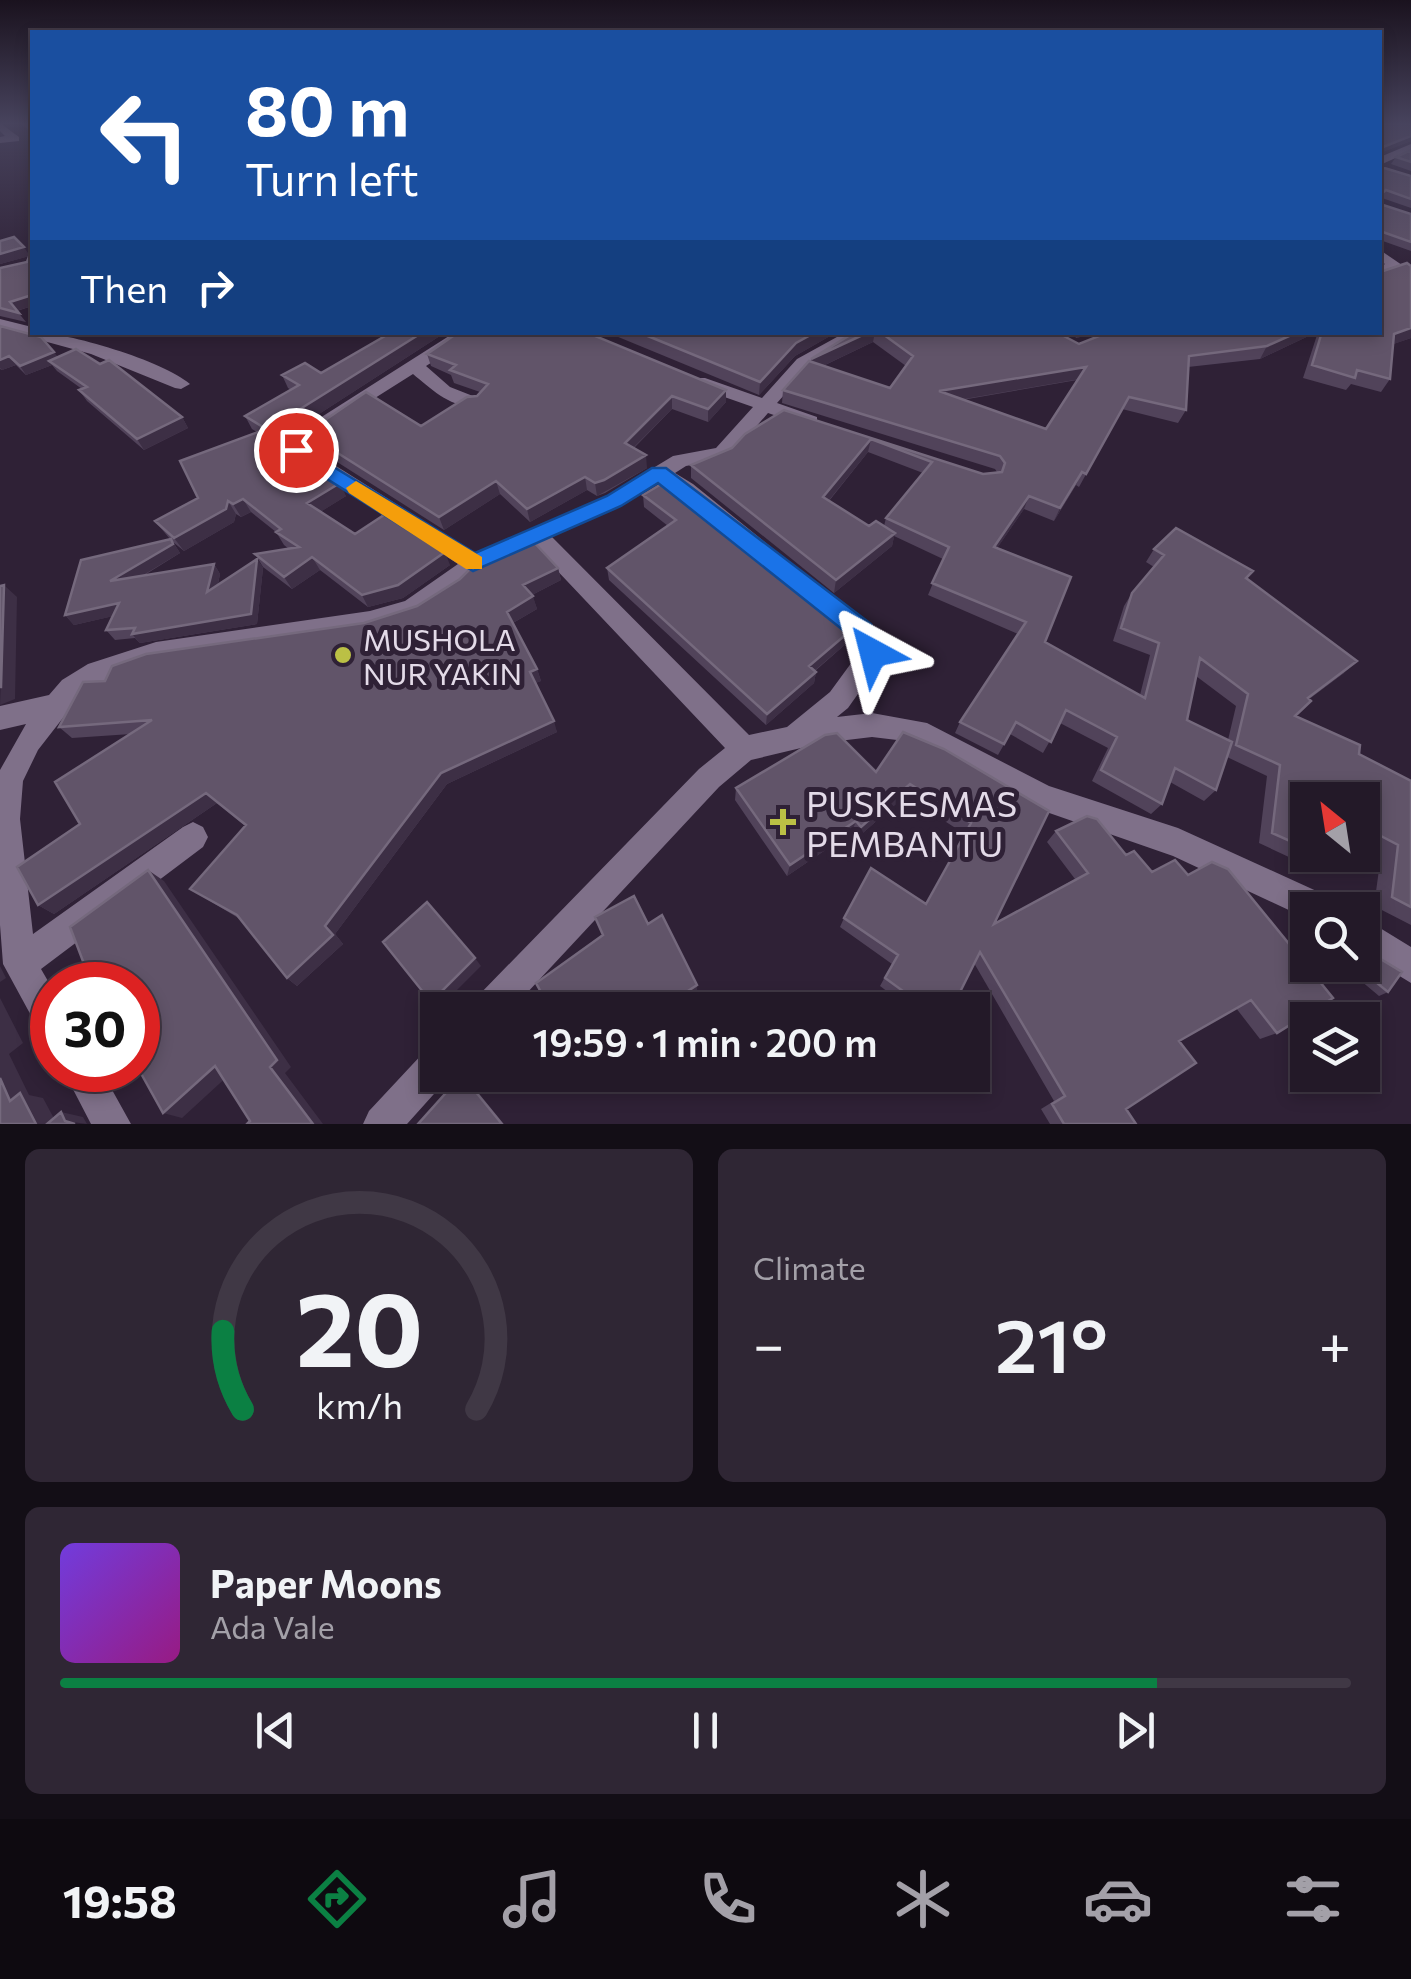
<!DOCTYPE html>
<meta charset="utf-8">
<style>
body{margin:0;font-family:Commissioner,sans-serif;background:#2f2634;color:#f1f3f6;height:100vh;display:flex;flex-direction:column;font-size:38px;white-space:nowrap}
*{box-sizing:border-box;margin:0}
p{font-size:32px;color:#a3a0a8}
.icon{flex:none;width:55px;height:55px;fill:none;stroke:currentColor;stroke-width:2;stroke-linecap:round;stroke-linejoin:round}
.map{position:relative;height:1124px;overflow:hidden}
.drawer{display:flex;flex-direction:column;gap:25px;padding:25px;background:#130e16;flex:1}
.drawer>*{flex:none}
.hud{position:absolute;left:30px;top:30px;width:1352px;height:305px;border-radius:0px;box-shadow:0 5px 15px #0003,0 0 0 2px #403845;background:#1a4fa0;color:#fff;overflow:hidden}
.needle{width:65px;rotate:330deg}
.fabs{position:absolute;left:1290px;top:782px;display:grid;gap:20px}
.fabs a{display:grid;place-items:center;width:90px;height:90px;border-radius:0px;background:#231928;box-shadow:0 5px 15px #0003,0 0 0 2px #403845;font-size:50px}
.speed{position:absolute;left:30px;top:962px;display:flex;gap:20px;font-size:50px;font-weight:700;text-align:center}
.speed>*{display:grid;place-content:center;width:130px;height:130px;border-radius:50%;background:#231928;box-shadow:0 5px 15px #0003,0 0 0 2px #403845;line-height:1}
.speed .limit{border:15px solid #d22;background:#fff;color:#111}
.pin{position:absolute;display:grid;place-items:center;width:85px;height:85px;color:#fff;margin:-42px;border:5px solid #fff;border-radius:50%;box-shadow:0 2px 10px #0007}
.me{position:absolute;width:110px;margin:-55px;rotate:322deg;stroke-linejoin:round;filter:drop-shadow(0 0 8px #0008)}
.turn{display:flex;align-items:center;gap:35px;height:210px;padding:0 50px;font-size:45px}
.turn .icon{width:130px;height:130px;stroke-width:2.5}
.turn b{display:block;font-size:70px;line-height:85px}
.then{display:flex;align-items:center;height:95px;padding:0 50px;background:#0003;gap:20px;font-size:38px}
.big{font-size:75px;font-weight:600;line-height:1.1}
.drawer .tile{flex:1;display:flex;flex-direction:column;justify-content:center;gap:15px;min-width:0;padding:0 35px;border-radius:15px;background:#2f2634}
.drawer .dial{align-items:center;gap:0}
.dial svg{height:260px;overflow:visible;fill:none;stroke:#403845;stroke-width:7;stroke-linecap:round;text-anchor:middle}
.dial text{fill:#f1f3f6;stroke:none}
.song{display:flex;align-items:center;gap:30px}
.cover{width:120px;height:120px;border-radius:15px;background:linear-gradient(135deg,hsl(260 70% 55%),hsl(310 70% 35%))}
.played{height:10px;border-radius:5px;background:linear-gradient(90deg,#0b8043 85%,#403845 85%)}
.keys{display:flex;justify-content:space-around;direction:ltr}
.heat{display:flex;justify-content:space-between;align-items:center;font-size:55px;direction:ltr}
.drawer .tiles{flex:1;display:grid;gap:25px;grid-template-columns:1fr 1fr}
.tile:last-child{grid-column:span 2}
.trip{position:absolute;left:420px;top:992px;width:570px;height:100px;border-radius:0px;background:#231928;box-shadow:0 5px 15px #0003,0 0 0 2px #403845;font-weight:600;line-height:100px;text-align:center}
.tabs{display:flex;height:160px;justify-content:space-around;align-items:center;background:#0e0a10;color:#a3a0a8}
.tabs .icon{width:70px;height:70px}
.tabs .selected{color:#0b8043}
.tabs b{font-size:45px;color:#f1f3f6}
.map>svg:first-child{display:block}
</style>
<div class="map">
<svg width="1411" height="1124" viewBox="0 0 1411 1124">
<rect width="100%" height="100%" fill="#2f2136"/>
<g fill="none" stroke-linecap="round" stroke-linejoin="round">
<path fill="#7f7089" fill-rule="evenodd" d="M0 123 19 137V141L0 143V137L5 136 0 131Z
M1411 144V151L1380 165V157Z
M1380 250 1402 265 1380 277V267L1385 264 1380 261Z
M0 319 32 327V332C67 332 164 361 190 384L181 389 175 388 91 354 0 329Z
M846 332H867L809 367 777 403 817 417V425H803L768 413 729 458 686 466 675 473 693 484 880 635 885 653 882 660 848 708 837 717 872 713 927 723 1049 786 1178 828 1334 899 1339 910H1308V919L1173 856 1032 807 921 746 897 740 872 737 822 743 751 760 719 787 511 1010H471L476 998 699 769 725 748 532 544 481 569 462 588 421 615 370 631 156 662 106 680 80 696 38 750 23 781 20 819 33 934 183 827 193 822 203 827 208 837 203 847 41 969 52 988V1037L40 1032 3 964 0 925V770L26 724 0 730V706L49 695 62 680 88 664 156 642 370 611 405 601 458 564 289 454 286 450 290 437 449 336H461V344L426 366 450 387 478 398V406C453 410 431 389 413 374L318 434 306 447 474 553 607 496 673 456 716 448 753 407 693 386V378H705L762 398 797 359ZM660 482 679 494 859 647 860 651 830 692 787 727 749 735 551 536 621 506Z
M1362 917 1411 947V983L1362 953Z
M438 1046V1075H451L407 1124H363L369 1111 425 1051Z
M63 1070H101L131 1124H91Z"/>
</g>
<path fill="#51435a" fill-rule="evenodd" d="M18 123H32V131Z
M1380 123H1411V141L1382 152 1381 167 1411 176V208L1382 198 1383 205 1411 214V251L1380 240Z
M1411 150V171L1391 164 1396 157Z
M0 241 32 257V306L17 311 26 322 0 316V268L27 262 29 256 0 264Z
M1411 266V338L1393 344 1390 379 1381 392 1351 384 1346 390 1303 378 1318 332H1380Z
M0 326 58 357 182 417 188 428 144 450 87 401 79 390 82 389 57 371 52 365 26 375 16 365 2 370 0 369Z
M392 332H446L288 434 283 446 346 496 320 512 355 534 450 565 403 598 368 607 320 570 292 589 263 567 255 554 289 549 284 545 276 532 251 512 241 517 236 514 234 522 184 551 173 542 180 553 143 576 214 564 220 574 218 584 257 559 263 568 257 624 140 643 135 638 115 640 106 630 113 616 74 625 65 615 170 539 155 521 198 498 257 432 252 429 245 416 291 390 288 388 282 375 321 373Z
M459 332H837L795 356 759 395 611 334H595L596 336 726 390V402L708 422 672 409 634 448 647 468 605 493 597 496 587 490 530 522 500 494 444 530 312 446 306 433 421 426 477 396 480 392 454 383 451 375 431 366 427 354Z
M855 332H1056L1079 344 1317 332 1260 359 1188 367 1186 410 1178 423 1122 409 1079 487 1076 485 1054 521 1024 509 997 548 1045 642 1140 695 1150 655 1113 641 1124 606 1132 593 1154 567 1146 562 1154 549 1247 579 1344 673 1309 699 1295 716 1359 754 1411 781V925L1374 906 1381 855 1362 845V800H1308V855H1335V862L1319 871 1259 843 1267 776 1227 757 1216 790 1204 801 1170 782 1162 804 1151 814 1092 781 1108 748 1060 723 1043 753 1010 734 998 755 955 733 960 722 1018 634 928 595 943 559 894 536 892 546 834 593 691 478V465L732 448 784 410 983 474 997 472 995 469 782 403 783 390 811 362V359ZM873 342 906 366 890 388 823 366ZM1077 380 1046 429 962 400ZM868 452 923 473 886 518 884 526H869L829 501ZM1196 676 1236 706 1228 740 1187 720Z
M1065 332H1095L1077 338Z
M643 495 850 631 848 642 815 671 816 672 814 683 766 725 609 580 607 568 668 526 644 507Z
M558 568 561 580 532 595 537 609 513 623 537 669 541 681 535 683 557 732 447 784 335 934 343 944 297 986 287 978 240 919 190 889 245 826 217 803 54 914 38 905 80 824 131 734 72 738 59 727 105 681 364 623Z
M876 772 1049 811 994 924 1075 879 1047 842 1056 831 1126 855 1134 851 1277 1033 1260 1039 1236 1008 1179 1041 1126 1109 1136 1124H1050L1041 1109 1054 1101 974 963 951 1010H912L880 986 892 964 840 927 844 918 926 904 965 834 905 796 857 838 852 832 787 876 735 800 736 788Z
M1342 965H1362L1388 992 1379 996Z"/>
<path fill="#3d2f45" d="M1411 136V141L1380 153 1383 147Z
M24 247 30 256 0 264V254Z
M32 295V306L16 311 10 302Z
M1411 328V338L1385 347 1394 334Z
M423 332H446L288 434 282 449 276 436 281 421Z
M816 332H837L795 356 759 395 760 382 796 343Z
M869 332H875L873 342 810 372 811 359Z
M1079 332H1095L1077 338Z
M1298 332H1317L1260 359 1267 346Z
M54 352 61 361H49L52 365 26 375 20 366Z
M9 356 16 365 2 370 0 368V360Z
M1086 367 1080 379 935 404 939 391Z
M726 390V402L708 422V409Z
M672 396V409L626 455 625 443Z
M182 417 188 428 144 450 137 439Z
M871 439 868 452 821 510 823 497Z
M646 455 647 468 597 496 595 483Z
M1082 472 1076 485 1054 521 1060 508Z
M585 477 587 490 530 522 527 509Z
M496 481 500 494 444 530 439 517Z
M340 483 346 496 314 516 307 503Z
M1029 496 1024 509 989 560 994 547Z
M243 499 251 512 241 517 233 504Z
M228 501 236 514 234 522 184 551 174 538Z
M895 533 892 546 834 593 836 580Z
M171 539 180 553 118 590 110 581Z
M445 552 450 565 403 598 368 607 362 595Z
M312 557 320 570 292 589 284 577Z
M257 559 263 568 257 624 140 643 132 634 251 614Z
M214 564 220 574 214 601 207 592Z
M558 568 561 580 526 598 523 585Z
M4 585 17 597 15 699 0 705Z
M533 596 537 609 511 624 507 612Z
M119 603 127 613 74 625 65 615Z
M850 631 848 642 807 677 809 666Z
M1357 661 1344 673 1295 710 1308 698Z
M537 669 541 681 533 684 530 672Z
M816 672 814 683 766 725 767 714Z
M554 721 557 732 447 784 335 934 343 944 297 986 287 978 441 773Z
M910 784 905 796 857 838 861 827Z
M206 793 217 803 54 914 38 905Z
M856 821 852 832 787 876 790 865Z
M148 870 164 881 291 1067 285 1073 323 1124H313L270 1067Z
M475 958 481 966 438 1009 431 1002Z
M0 966 6 978 0 982Z
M697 985V993L670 1010H659Z
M0 998 23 1043 9 1054 29 1095 43 1098 57 1124H36L10 1101 0 1078Z
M215 1066 231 1073 182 1118 163 1113Z
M462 1075 468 1080 504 1124H502Z
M610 1075H619L595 1094 592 1090Z
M61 1112 83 1117 87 1124 65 1121Z"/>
<path fill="#615469" stroke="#75697d" stroke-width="2.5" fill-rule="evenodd" d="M1380 123H1411V136L1383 147 1381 167 1411 176V199L1386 190 1381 194 1383 205 1411 214V242L1380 231Z
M1411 150V162L1396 157Z
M14 237 24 247 0 254V241Z
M30 254 32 257V295L10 302 19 313 0 308V268L27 262Z
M1407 263 1411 266V328L1394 334 1390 379 1357 370 1355 378 1312 365 1322 332H1380V272Z
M0 326 41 337 54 352 20 366 9 356 0 360Z
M392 332H423L281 421 276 436 280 444 340 483 307 503 355 534 387 513 445 552 398 585 362 595 312 557 284 577 255 554 299 547 276 532 281 529 243 499 233 504 228 501 226 509 174 538 155 521 198 498 180 461 266 429 245 416 299 385 282 375 305 363 321 373Z
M459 332H595V336L726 390 708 409 672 396 625 443 646 455 604 480 595 483 585 477 527 509 496 481 439 517 306 433 366 392 421 426 467 397 477 396 488 384 450 370 456 365 427 354Z
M638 332 718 333 816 332 796 343 760 382Z
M855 332H869L811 359Z
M880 332H1056L1079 344 1109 332H1298L1267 346 1189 356 1186 410 1129 397 1086 474 1082 472 1060 508 1029 496 994 547 1071 577 1045 642 1145 698 1159 643 1121 628 1132 593 1164 555 1154 549 1176 528 1253 571 1246 578 1357 661 1308 698 1311 701 1295 716 1360 745 1359 754 1411 781V907L1392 897 1398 845 1362 826V800H1308V849L1272 833 1280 765 1236 745 1248 694 1200 658 1187 720 1232 742 1216 790 1175 768 1162 804 1101 770 1117 737 1066 710 1051 742 1016 722 1004 744 960 722 1026 622 932 583 949 547 886 518 932 462 871 439 823 497 869 526 876 521 895 533 836 580 691 465 732 448 745 434 784 410 983 474 1002 472 1005 463 1000 456 783 390 809 361 890 388 913 356ZM1086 367 1046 429 939 391Z
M76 349 100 364 109 360 182 417 137 439 79 390 87 387 49 361Z
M668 480 676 485 850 631 809 666 816 672 767 714 607 568 676 520 643 495Z
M530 538 558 568 523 585 533 596 507 612 537 669 530 672 554 721 441 773 325 926 333 935 287 978 237 915 190 889 246 825 206 793 38 905 17 867 80 824 55 782 152 720 59 727 83 682 105 681 112 666 146 654 364 623 417 606 460 579 479 560Z
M171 539 173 544 110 581 214 564 207 592 257 559 251 614 132 634 135 628 106 630 119 603 65 615 81 560Z
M4 585 1 687H0V586Z
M903 732 944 749 1049 811 994 924 1088 873 1056 831 1087 816 1097 819 1126 855 1134 851 1152 872 1175 860 1188 875 1212 862 1228 869 1333 998 1277 1033 1251 1000 1179 1041 1196 1063 1126 1109 1136 1124H1064L1052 1104 1065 1096 980 952 951 1010H929L885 978 898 955 844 918 871 868 926 904 971 823 910 784 861 827 856 821 790 865 736 788 825 735 837 733 876 772Z
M1320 855H1335V862Z
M148 870 277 1060 270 1067 313 1124H247L250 1121 215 1066 163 1113 138 1068V985H92L70 927Z
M634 896 648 924 662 915 697 985 659 1010H551L536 983 603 935 595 917Z
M427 902 475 958 431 1002 383 942Z
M1362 943 1369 952 1402 972 1388 992 1355 965H1362Z
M462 1075 502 1124H418Z
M584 1075H610L592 1090Z
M0 1078 10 1101 20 1093 36 1124H0Z
M61 1112 65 1121 75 1124H47Z"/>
<linearGradient id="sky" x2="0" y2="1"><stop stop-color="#1a121e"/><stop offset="0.44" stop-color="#47435d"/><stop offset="1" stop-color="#47435d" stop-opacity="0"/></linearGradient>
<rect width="1411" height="280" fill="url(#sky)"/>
<path fill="#1a73e8" stroke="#114b97" stroke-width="2.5" d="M296 444 475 553 607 496 652 468H666L871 624 886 653 882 660H864L853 638 658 483 621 506 473 571 289 455 286 450Z"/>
<path fill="#f59e0b" d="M356 481 482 557V569H466L349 493 346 488Z"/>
<g fill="#bbc045" stroke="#2f2136" stroke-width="4">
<circle cx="343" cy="655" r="10"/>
<path d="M778 807h10v10h10v10h-10v10h-10v-10h-10v-10h10z"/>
</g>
<g text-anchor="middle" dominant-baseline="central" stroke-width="10" stroke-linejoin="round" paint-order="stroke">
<g font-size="30" fill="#e3dae8" stroke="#2f2136" text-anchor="start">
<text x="363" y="638">MUSHOLA<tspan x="363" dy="34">NUR YAKIN</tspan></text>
</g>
<g font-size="35" fill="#e3dae8" stroke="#2f2136" text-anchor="start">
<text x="806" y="802">PUSKESMAS<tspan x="806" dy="40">PEMBANTU</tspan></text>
</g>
</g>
</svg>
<div class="fabs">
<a><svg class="needle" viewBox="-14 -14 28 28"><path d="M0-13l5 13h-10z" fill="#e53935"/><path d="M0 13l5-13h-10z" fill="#a3a0a8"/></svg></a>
<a><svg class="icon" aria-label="search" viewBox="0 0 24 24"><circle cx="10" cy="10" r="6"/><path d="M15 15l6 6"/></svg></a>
<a><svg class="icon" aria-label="layers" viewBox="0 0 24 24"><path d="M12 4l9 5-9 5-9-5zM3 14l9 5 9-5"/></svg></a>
</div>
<div class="speed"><div class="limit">30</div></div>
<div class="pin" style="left:296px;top:450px;background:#d93025"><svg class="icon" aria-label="arrive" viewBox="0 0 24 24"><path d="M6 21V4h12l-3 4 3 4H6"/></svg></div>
<svg class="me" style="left:873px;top:653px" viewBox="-20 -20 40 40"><path d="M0-17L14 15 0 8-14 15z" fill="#1a73e8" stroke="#fff" stroke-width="4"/></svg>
<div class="trip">19:59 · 1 min · 200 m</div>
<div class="hud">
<div class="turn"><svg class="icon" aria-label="left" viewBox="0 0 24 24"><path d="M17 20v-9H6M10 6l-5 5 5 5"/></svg><div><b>80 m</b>Turn left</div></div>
<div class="then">Then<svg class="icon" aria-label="right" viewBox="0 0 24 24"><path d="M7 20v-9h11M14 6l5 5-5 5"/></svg></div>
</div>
</div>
<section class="drawer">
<div class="tiles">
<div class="tile dial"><svg viewBox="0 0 100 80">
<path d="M14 69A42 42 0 1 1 86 69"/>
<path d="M14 69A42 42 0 0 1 8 45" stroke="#0b8043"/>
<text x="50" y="56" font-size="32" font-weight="700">20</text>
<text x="50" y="72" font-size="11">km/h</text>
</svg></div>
<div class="tile"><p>Climate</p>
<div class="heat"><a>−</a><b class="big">21°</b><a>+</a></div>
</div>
<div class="tile">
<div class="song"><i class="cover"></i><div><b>Paper Moons</b><p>Ada Vale</p></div></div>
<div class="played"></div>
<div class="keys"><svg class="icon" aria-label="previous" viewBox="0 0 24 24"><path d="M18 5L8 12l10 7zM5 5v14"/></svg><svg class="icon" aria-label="pause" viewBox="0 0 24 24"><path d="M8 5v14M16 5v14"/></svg><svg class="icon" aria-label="next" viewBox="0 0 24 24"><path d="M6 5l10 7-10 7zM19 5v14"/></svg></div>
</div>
</div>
</section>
<nav class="tabs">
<b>19:58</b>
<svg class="icon selected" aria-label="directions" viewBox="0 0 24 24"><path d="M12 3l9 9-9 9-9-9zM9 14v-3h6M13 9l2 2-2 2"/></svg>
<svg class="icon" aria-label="music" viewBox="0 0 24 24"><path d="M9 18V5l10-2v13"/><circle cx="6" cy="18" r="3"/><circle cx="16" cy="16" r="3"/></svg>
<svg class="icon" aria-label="phone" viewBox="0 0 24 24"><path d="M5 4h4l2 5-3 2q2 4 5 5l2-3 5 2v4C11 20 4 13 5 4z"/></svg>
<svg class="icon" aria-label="climate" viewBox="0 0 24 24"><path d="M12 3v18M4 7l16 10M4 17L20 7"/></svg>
<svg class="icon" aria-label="car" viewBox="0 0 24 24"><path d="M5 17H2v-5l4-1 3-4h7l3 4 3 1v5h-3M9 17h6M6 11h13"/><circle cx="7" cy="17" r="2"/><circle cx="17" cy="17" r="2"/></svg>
<svg class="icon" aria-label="filters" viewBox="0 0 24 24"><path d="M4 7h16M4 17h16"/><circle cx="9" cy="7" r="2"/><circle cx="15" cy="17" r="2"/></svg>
</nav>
